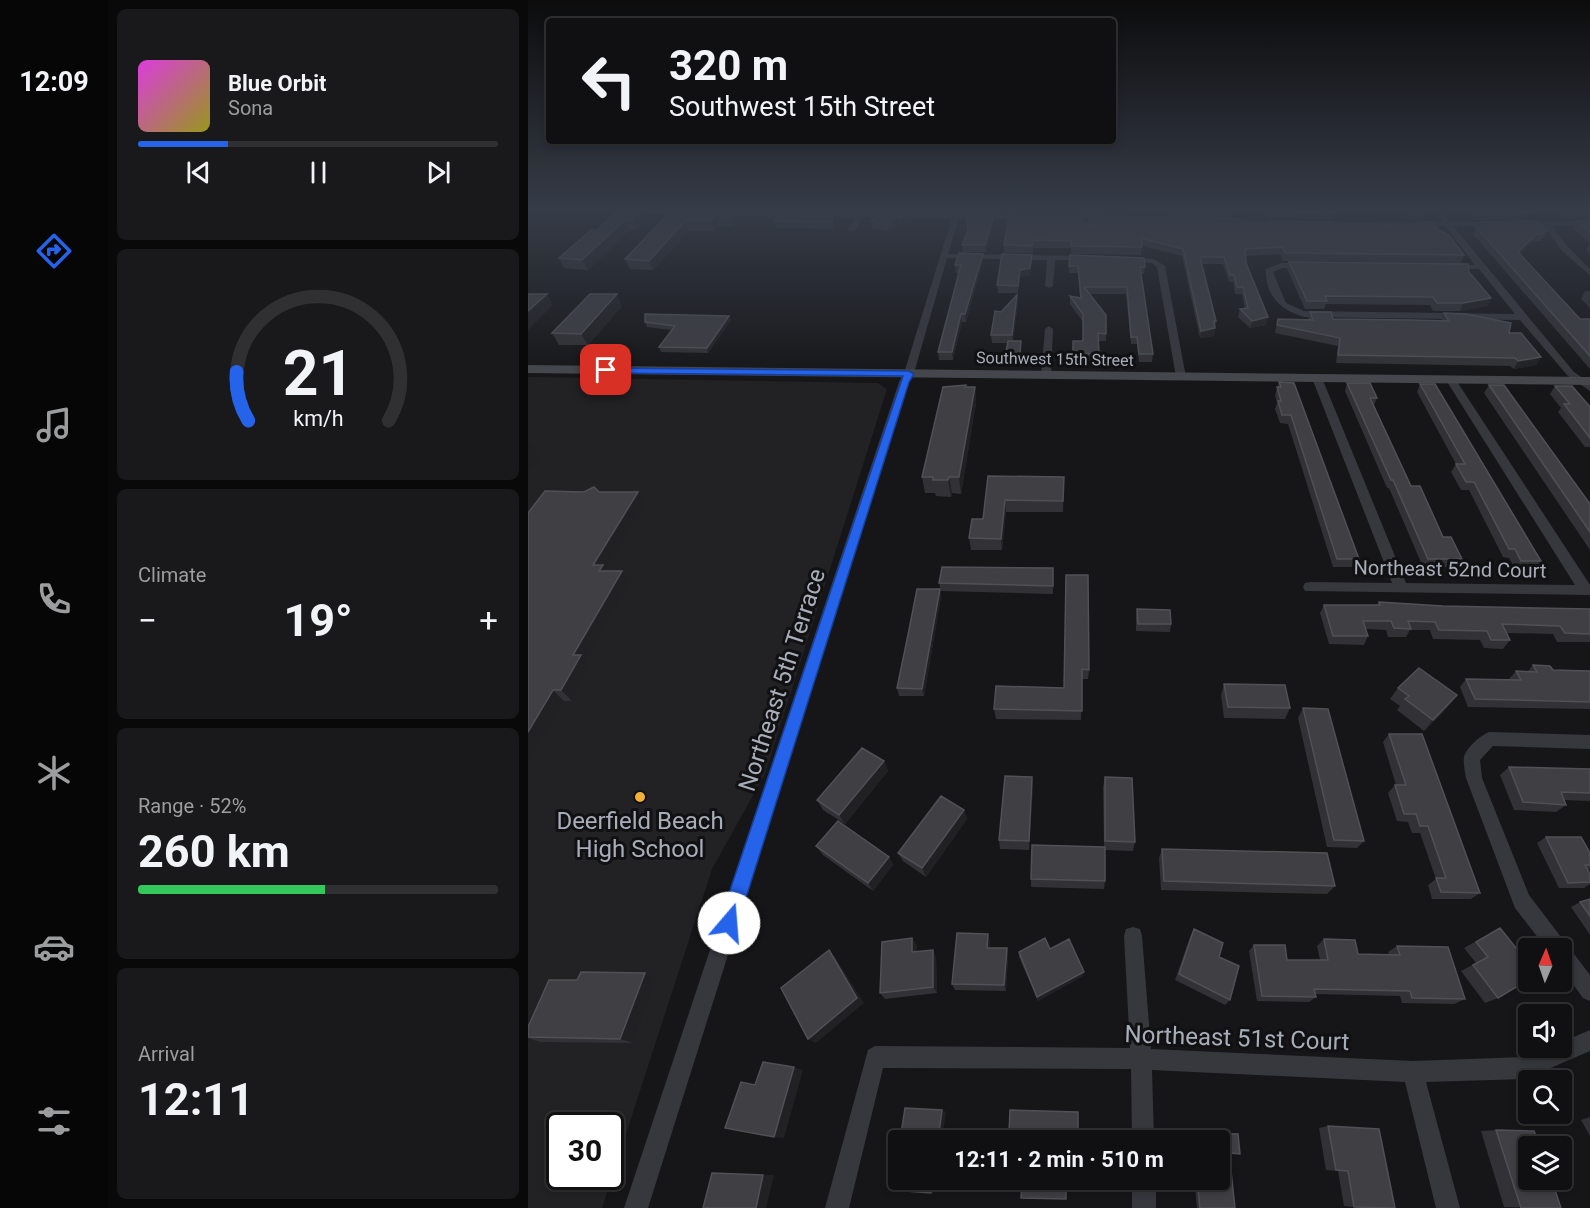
<!DOCTYPE html>
<meta charset="utf-8">
<style>
body{margin:0;font-family:Roboto,sans-serif;background:#19191b;color:#f1f3f6;height:100vh;display:flex;flex-direction:column;font-size:22px;white-space:nowrap}
*{box-sizing:border-box;margin:0}
p{font-size:20px;color:#9c9d9f}
.icon{flex:none;width:33px;height:33px;fill:none;stroke:currentColor;stroke-width:2;stroke-linecap:round;stroke-linejoin:round}
.map{position:relative;flex:1;overflow:hidden}
.details{display:flex;flex-direction:column;gap:9px;padding:9px;background:#09090a;width:420px}
.details>*{flex:none}
.banner{position:absolute;left:18px;top:18px;width:570px;height:126px;border-radius:6px;box-shadow:0 3px 9px #0003,0 0 0 2px #303032;background:#101012;color:#f1f3f6;overflow:hidden}
.needle{width:39px;rotate:2deg}
.fabs{position:absolute;left:990px;top:938px;display:grid;gap:12px}
.fabs a{display:grid;place-items:center;width:54px;height:54px;border-radius:6px;background:#101012;box-shadow:0 3px 9px #0003,0 0 0 2px #303032;font-size:30px}
.speed{position:absolute;left:18px;top:1112px;display:flex;gap:12px;font-size:30px;font-weight:700;text-align:center}
.speed>*{display:grid;place-content:center;width:78px;height:78px;border-radius:50%;background:#101012;box-shadow:0 3px 9px #0003,0 0 0 2px #303032;line-height:1}
.speed .limit{border:3px solid #111;border-radius:9px;background:#fff;color:#111}
.pin{position:absolute;display:grid;place-items:center;width:51px;height:51px;color:#fff;margin:-26px;border-radius:12px;box-shadow:0 3px 9px #0006}
.me{position:absolute;width:66px;margin:-33px;rotate:18deg;stroke-linejoin:round;filter:drop-shadow(0 0 4px #0008)}
.turn{display:flex;align-items:center;gap:21px;height:126px;padding:0 24px;font-size:27px}
.turn .icon{width:78px;height:78px;stroke-width:2.5}
.turn b{display:block;font-size:42px;line-height:51px}
.big{font-size:45px;font-weight:700;line-height:1.1}
.details .tile{flex:1;display:flex;flex-direction:column;justify-content:center;gap:9px;min-width:0;padding:0 21px;border-radius:9px;background:#19191b}
.details .dial{align-items:center;gap:0}
.dial svg{height:156px;overflow:visible;fill:none;stroke:#303032;stroke-width:7;stroke-linecap:round;text-anchor:middle}
.dial text{fill:#f1f3f6;stroke:none}
.song{display:flex;align-items:center;gap:18px}
.cover{width:72px;height:72px;border-radius:9px;background:linear-gradient(135deg,hsl(300 70% 55%),hsl(60 70% 35%))}
.played{height:6px;border-radius:3px;background:linear-gradient(90deg,#2563eb 25%,#303032 25%)}
.keys{display:flex;justify-content:space-around;direction:ltr}
.heat{display:flex;justify-content:space-between;align-items:center;font-size:33px;direction:ltr}
.charge{height:9px;border-radius:4px;background:linear-gradient(90deg,#34c759 52%,#303032 0)}
.trip{position:absolute;left:360px;top:1130px;width:342px;height:60px;border-radius:6px;background:#101012;box-shadow:0 3px 9px #0003,0 0 0 2px #303032;font-weight:700;line-height:60px;text-align:center}
main{display:flex;flex:1;min-height:0}
.tabs{display:flex;flex-direction:column;width:108px;justify-content:space-around;align-items:center;background:#060607;color:#9c9d9f}
.tabs .icon{width:42px;height:42px}
.tabs .on{color:#2563eb}
.tabs b{font-size:27px;color:#f1f3f6}
.map>svg:first-child{display:block}
</style>
<main>
<nav class="tabs">
<b>12:09</b>
<svg class="icon on" aria-label="directions" viewBox="0 0 24 24"><path d="M12 3l9 9-9 9-9-9zM9 14v-3h6M13 9l2 2-2 2"/></svg>
<svg class="icon" aria-label="music" viewBox="0 0 24 24"><path d="M9 18V5l10-2v13"/><circle cx="6" cy="18" r="3"/><circle cx="16" cy="16" r="3"/></svg>
<svg class="icon" aria-label="phone" viewBox="0 0 24 24"><path d="M5 4h4l2 5-3 2q2 4 5 5l2-3 5 2v4C11 20 4 13 5 4z"/></svg>
<svg class="icon" aria-label="climate" viewBox="0 0 24 24"><path d="M12 3v18M4 7l16 10M4 17L20 7"/></svg>
<svg class="icon" aria-label="car" viewBox="0 0 24 24"><path d="M5 17H2v-5l4-1 3-4h7l3 4 3 1v5h-3M9 17h6M6 11h13"/><circle cx="7" cy="17" r="2"/><circle cx="17" cy="17" r="2"/></svg>
<svg class="icon" aria-label="filters" viewBox="0 0 24 24"><path d="M4 7h16M4 17h16"/><circle cx="9" cy="7" r="2"/><circle cx="15" cy="17" r="2"/></svg>
</nav>
<section class="details">
<div class="tile">
<div class="song"><i class="cover"></i><div><b>Blue Orbit</b><p>Sona</p></div></div>
<div class="played"></div>
<div class="keys"><svg class="icon" aria-label="previous" viewBox="0 0 24 24"><path d="M18 5L8 12l10 7zM5 5v14"/></svg><svg class="icon" aria-label="pause" viewBox="0 0 24 24"><path d="M8 5v14M16 5v14"/></svg><svg class="icon" aria-label="next" viewBox="0 0 24 24"><path d="M6 5l10 7-10 7zM19 5v14"/></svg></div>
</div>
<div class="tile dial"><svg viewBox="0 0 100 80">
<path d="M14 69A42 42 0 1 1 86 69"/>
<path d="M14 69A42 42 0 0 1 8 44" stroke="#2563eb"/>
<text x="50" y="56" font-size="32" font-weight="700">21</text>
<text x="50" y="72" font-size="11">km/h</text>
</svg></div>
<div class="tile"><p>Climate</p>
<div class="heat"><a>−</a><b class="big">19°</b><a>+</a></div>
</div>
<div class="tile"><p>Range · 52%</p><b class="big">260 km</b><div class="charge"></div></div>
<div class="tile"><p>Arrival</p><b class="big">12:11</b></div>
</section>
<div class="map">
<svg width="1062" height="1208" viewBox="0 0 1062 1208">
<rect width="100%" height="100%" fill="#161618"/>
<path fill="#222225" fill-rule="evenodd" d="M0 377 350 383 359 389 237 774 184 869 74 1208H0ZM32 1125H82V1176H32Z"/>
<g fill="none" stroke-linecap="round" stroke-linejoin="round">
<path fill="#37383d" fill-rule="evenodd" d="M101 211H160L162 213 158 215H103L99 213Z
M193 211 269 212 273 214 269 216 195 215 191 213Z
M329 211 662 216 666 218 662 220 431 218 420 254 560 256 564 258 560 260H527L525 286 521 288 517 286 519 260 419 258 386 373 381 382 120 1208H96L371 382 376 373 424 218 334 217 328 230 324 232 320 230 327 217 288 216 284 214 288 212Z
M908 211H915L922 222H971V226H925L1046 372 1062 383V391L1040 376 992 320 776 317C752 310 737 295 738 269L754 263H782V267L754 268 745 272 758 303 776 311 987 314 951 269H921V265H947L917 226H822L818 224 822 222H915Z
M696 218 758 222 762 224 758 226 693 222V218Z
M1062 221V225L1024 226 1040 247 1062 269V275L1034 251 1016 226H993L989 224 993 222Z
M597 257 626 259 637 266 658 377 656 379 648 377 629 267 624 263 597 261Z
M521 326 525 329 523 375 518 378 513 375 517 329Z
M789 375 794 378 878 583 1047 585 918 380 923 377 928 380 1062 585V595L777 591 775 587 777 583 782 582 864 583 784 378Z
M961 732 1062 735V749L965 746 952 760 954 778 1001 895 1062 975V1001L1055 998 1034 969V948H1018L987 908 938 778C937 772 935 763 936 757 938 748 953 735 961 732Z
M605 927 612 929 614 936 623 1049 885 1061 997 1057 1021 1047H1034V1042L1062 1030V1051L997 1079 898 1082 932 1208H908L877 1082 624 1070 626 1140H604L603 1069 355 1068 321 1208H297L340 1050 347 1046 602 1048 596 936 598 929Z
M604 1179H628V1208H604Z"/>
<path fill="#45474d" fill-rule="evenodd" d="M0 365 1062 377V385L0 373Z"/>
</g>
<path fill="#323236" d="M89 211H118L121 217 109 230H102L60 270 36 268 31 258 69 230Z
M143 211H210L213 218 206 226H191L187 231H161L125 270 102 269 97 259Z
M553 211H594L592 212Z
M641 211H708L707 217 641 214Z
M732 211H806L807 213 805 220 735 219Z
M874 211H896L898 214 895 221H881Z
M948 211H1014L1012 215H999L997 220H943Z
M1027 211H1062V219H1036Z
M354 213 384 220 375 225 371 224 361 231 344 228 343 221Z
M559 214 577 217 644 218V215L715 223 740 224V221L888 226 889 222 911 230 936 255 933 263 755 261 752 254 718 256V263L738 325 722 328 710 317 712 309H717L714 294H707L705 282H701L695 264H673L688 321 686 336 672 338 654 256 614 246 613 255 543 254V248H505V253H476V245L561 224 559 221Z
M305 219 306 229 248 228 246 221Z
M1062 220V243L1044 228 1048 221Z
M466 222 458 252H435L434 245 440 230Z
M951 222 1019 231 1016 238H1014L1012 241H1005L992 254 1052 319H1062V369L945 234Z
M1062 244V254L1058 251Z
M504 255 502 275 492 277 490 293H470L469 285Z
M455 261 438 322H434L425 360H411L410 352 431 273H428L427 265Z
M761 262 941 272 963 298 959 306 932 311H905L902 305 798 304 796 309H777L759 269Z
M541 266 617 267 616 274H613L625 354 624 362H611L609 344H603L598 294H562L578 334V341H571V362L545 361V341H555V322L542 304V296L552 297 550 273H541Z
M1057 291H1062V308L1053 299Z
M490 303 485 341 493 349 492 360H479V343H464L463 335 473 312Z
M94 306 60 345H31L24 333Z
M782 312 805 319 913 321 916 313 981 333 1013 357 1008 365 986 369 982 366 808 363 810 346 747 333 750 319H780Z
M201 316 203 320 180 353 133 352 131 347 144 330 119 327 117 322Z
M751 382 831 559 827 567H805L760 424 752 423 747 409 749 403 747 395Z
M819 383 849 398 846 405 883 486 915 537 934 559 929 567H895L861 488H859L817 391Z
M892 384 1013 561 1007 569H987L981 558 975 557 941 490H933L923 472 928 464 889 392Z
M438 385V387H447L448 403 433 494 424 493 423 497 408 496 407 493H397L394 477Z
M961 385 1062 504V550L956 393Z
M1027 386 1062 407V447H1057L1030 412 1033 408 1022 394Z
M460 476 536 477 535 512H478L474 550H443L441 538 455 519Z
M56 492H110L118 504 79 570 103 583 58 661 63 666 44 701H36L0 766V513Z
M525 568V594L413 591 411 583Z
M538 575 561 670 560 679H554L553 720 468 719 466 709 536 688Z
M412 589 413 597 396 696H371L369 688Z
M851 602 915 606 1062 609V642H1029L1025 634 979 633 982 640 975 649 956 648 952 640 905 639 902 630H882L878 637H860L858 630 838 629 840 636 836 645 801 644 792 613 796 605H849Z
M609 609 643 624 642 632 608 631V617Z
M1005 665 1025 670 1062 671V709L940 707 932 687 938 679 982 680 981 679 988 671H1000Z
M696 684 762 708 757 719 696 718 693 695Z
M870 688 920 707 896 731 869 710 872 706 862 699Z
M775 708 836 841 829 848 799 847 770 718Z
M861 734 952 893 943 899H904L900 885 908 879 892 833H884L880 822 869 821 860 793 867 785H868L855 742Z
M356 761 360 771 317 824 295 810 289 800Z
M981 767 1062 769V801L1036 800 1038 805 1028 812 986 810 972 775Z
M504 777 505 787 501 850 472 849 471 840Z
M577 777 607 842 605 851 577 850V881L576 889 503 887V879L576 847 575 787Z
M436 810 439 819 398 877 375 861 370 853Z
M1018 837 1062 853V869L1060 870 1062 874V884L1056 888H1031L1009 843Z
M288 846 361 857 365 865 345 891 295 855Z
M634 849 807 886 799 894 633 890 631 858Z
M1062 899V935L1043 907 1052 902Z
M972 928 970 998 957 1003 933 971 948 963 936 948Z
M666 929 691 957 702 1000 697 1005 647 980 662 937Z
M460 934 462 941 461 948H479L480 955 478 991 427 990 424 984Z
M796 939 830 954H861L860 952 869 946 937 999 926 1004 874 1003 872 996 787 994 788 997 781 1002 729 1001 721 951 726 945 759 960H792L789 946Z
M389 945V952L408 957 409 993 357 999 352 993Z
M522 949 555 976 510 1001 491 957V952Z
M117 973 129 979 106 1043 12 1042 0 1038V1027Z
M482 1110 550 1140 495 1134H482L481 1132Z
M1062 1117V1136L1053 1120Z
M800 1126 837 1208 816 1206 810 1171 798 1170 791 1128Z
M968 1130 1026 1187 1033 1208 976 1207 953 1131Z
M665 1133 710 1134 712 1154H701L707 1208H669L666 1179H692V1140H663L662 1134Z"/>
<path fill="#212124" d="M113 211H118L121 217 109 230 104 220Z
M208 211H210L213 218 206 226 203 217Z
M383 213 384 220 375 225 374 218Z
M466 215V222L458 252 457 245Z
M187 216 191 226 187 231 183 221Z
M370 217 371 224 361 231 360 224Z
M97 220 102 230 60 270 54 260Z
M157 221 161 231 125 270 121 261Z
M1009 234 1005 241 986 259 990 252Z
M455 254V261L438 322 437 314Z
M504 255 502 275 492 277 490 293V286L492 270Z
M19 294 25 305 0 330V311Z
M89 294 94 306 60 345 53 334Z
M489 295 490 303 485 343 484 335Z
M963 298 959 306 932 311 935 303Z
M433 314 434 322 425 360 424 352Z
M201 316 203 320 180 353 179 348Z
M740 317 738 325 722 328 724 321Z
M687 328 686 336 672 338 673 331Z
M1013 357 1008 365 986 369 990 361Z
M447 387 448 403 433 494 431 477Z
M1 443 11 458 0 470V444Z
M421 477 424 493 423 497 420 480Z
M110 492 118 504 79 570 84 577 75 575 65 565Z
M477 500 478 512 474 550 473 539Z
M94 571 103 583 58 661 63 666 44 701 33 690 45 655Z
M412 589 413 597 396 696 394 689Z
M25 690 36 701 0 766V732Z
M929 695 920 707 896 731 905 720Z
M356 761 360 771 317 824 311 815Z
M504 777 505 787 501 850V841Z
M436 810 439 819 398 877 394 868Z
M361 857 365 865 345 891 340 883Z
M460 934 462 941 461 954 459 948Z
M384 938 389 945V959L384 952Z
M479 948 480 955 478 991 476 985Z
M301 950 307 957 336 1003 288 1043 280 1039Z
M405 950 408 957 409 993 405 987Z
M556 972 555 976 510 1001 509 997Z
M117 973 129 979 106 1043 92 1039Z
M266 1067 275 1070 256 1138 246 1137Z
M414 1110 418 1112 414 1140H410Z
M235 1175H246L238 1208H228Z
M405 1179H409L408 1192 403 1193Z"/>
<path fill="#3f3f44" stroke="#4f5156" stroke-width="1.5" d="M89 211H113L104 220H97L54 260 31 258 63 230H69Z
M143 211H208L203 217 187 216 183 221H157L121 261 97 259Z
M736 211H806L807 213 737 212Z
M881 211H896L898 214H883Z
M948 211H999L1000 213H946Z
M1038 211H1062V212H1039Z
M253 212H304V222L246 221Z
M354 213H383L374 218 370 217 360 224 343 221Z
M559 214H577L573 216 645 218 644 215 711 219 715 223 742 224 740 221 811 222 812 223 892 226 889 222H904L911 230 921 235 936 255 757 253 754 247 717 249 718 263 740 317 724 321 712 309 720 308 715 287H709L706 275H702L696 257H672L688 321H686L687 328 673 331 655 249 613 238 614 247 543 246V241L505 240 504 246 476 245 481 216 548 217 568 228Z
M466 215 457 245H434L440 230 438 217Z
M1062 220V232L1048 221Z
M1009 221 1019 231H1013L1016 234H1009L990 252 1052 319H1062V356L948 227H955L951 222Z
M431 253 455 254 437 314H433L424 352H410L433 265H427Z
M474 254 504 255 502 268 492 270 490 286 469 285Z
M542 255 616 258 617 267H612L625 354H611L609 337H603L599 287H556L578 315V334L570 333 571 354 545 353V341H555V314L542 296 553 298 550 266H541Z
M761 262 940 264 941 272 963 298 935 303H909L905 297 797 296 799 301H779Z
M0 294H19L0 311Z
M62 294H89L53 334 24 333Z
M489 295 484 335H463L467 311 473 312Z
M782 312H803L805 319 884 320 921 321 916 313 938 314 983 323 981 333H993L1013 357 990 361 987 358 810 355 812 338 749 325 750 319 785 320Z
M117 314 201 316 179 348 131 347 147 326 117 322Z
M480 341H493L492 353 478 352Z
M751 382 766 383 831 559H809L763 415H754L750 401H753L749 387H753Z
M819 383H842L849 398H842L883 486H892L915 537H923L934 559H900L865 480H863Z
M892 384H907L1013 561H993L987 549H981L946 482H938L928 464H937Z
M438 385 437 387H447L431 477H421L420 480H405V477H394L415 387Z
M961 385H976L1062 504V532Z
M1027 386H1044L1062 407V438L1036 404H1042Z
M460 476 536 477 535 501 477 500 473 539 441 538 444 519H455Z
M66 487 71 492H110L65 565H75L71 571H94L45 655H53L33 690H25L0 732V513L17 491 56 492Z
M414 567 525 568V586L411 583Z
M538 575H560L561 670 554 669V711L466 709 468 686 536 688Z
M389 589H412L394 689 369 688 381 630Z
M851 602 915 606 1062 609V634L1037 633 1032 626 974 624 982 640H963L959 631 911 630 907 622 880 621 883 629 866 628 863 621H835L840 636H805L796 605H852Z
M609 609 642 610 643 624H610Z
M1005 665 1022 666 1025 670 1062 671V702L947 699 938 679 993 680 988 671 1009 672Z
M891 668 929 695 905 720 877 699 881 696 870 688Z
M696 684 757 685 762 708 700 707Z
M775 708 800 709 836 841 806 840Z
M861 734H894L952 893 913 892 908 878H918L900 826H892L888 814H876L867 785H878Z
M334 748 356 761 311 815 289 800Z
M981 767 1062 769V793L1033 792 1038 805 995 802Z
M477 776 504 777 501 841 471 840Z
M577 777 604 778 607 842 577 841Z
M413 796 436 810 394 868 370 853Z
M310 821 361 857 340 883 288 846Z
M1018 837H1053L1062 853V865H1057L1062 874V882L1040 883Z
M504 845 577 847V881L503 879Z
M634 849 799 853 807 886 636 881Z
M1062 899V916L1052 902Z
M972 928 1000 963V980L970 998 945 965 960 957 948 942Z
M666 929 695 943 691 957 711 966 702 1000 651 974Z
M429 933 460 934 459 948H479L476 985 424 984Z
M384 938V952L405 950V987L352 993 354 942Z
M517 938 522 949 541 939 556 972 509 997 491 952Z
M796 939 827 940 830 954 872 955 869 946 920 947 937 999 884 998 882 991 786 989 788 997 734 996 726 945H757L759 960H800Z
M301 950 329 998 280 1039 253 988Z
M53 972 117 973 92 1039 0 1037V1027L21 980H49Z
M235 1062 266 1067 246 1137 197 1128 213 1082 227 1085Z
M377 1108 414 1110 410 1140H372Z
M482 1110 550 1112V1140H495L496 1132H481Z
M800 1126 851 1129 867 1208 826 1207 820 1171 808 1170Z
M968 1130 1006 1131 1012 1146H1000V1179H1034V1174L1038 1187H1026L1033 1208H993Z
M665 1133 710 1134 712 1154 701 1153 707 1208H672L669 1179H692V1140H666Z
M370 1149V1179H405L403 1193 364 1190Z
M184 1173 235 1175 228 1208H175Z
M494 1179H538V1199L493 1198Z"/>
<linearGradient id="sky" x2="0" y2="1"><stop stop-color="#0c0c0d"/><stop offset="0.55" stop-color="#363c48"/><stop offset="1" stop-color="#363c48" stop-opacity="0"/></linearGradient>
<rect width="1062" height="381" fill="url(#sky)"/>
<path fill="#2563eb" stroke="#184099" stroke-width="1.5" d="M74 368 381 371 386 374 381 382 210 923 207 930 201 933 194 930 191 923 375 376 78 373 74 372Z"/>
<circle fill="#f2b134" stroke="#111113" stroke-width="2" cx="112" cy="797" r="6"/>
<g text-anchor="middle" dominant-baseline="central" stroke-width="6" stroke-linejoin="round" paint-order="stroke">
<g font-size="16" fill="#a8adb8" stroke="#111113">
<text transform="translate(527 359) rotate(1)">Southwest 15th Street</text>
</g>
<g font-size="20" fill="#a8adb8" stroke="#111113">
<text transform="translate(922 569) rotate(1)">Northeast 52nd Court</text>
</g>
<g font-size="24" fill="#a8adb8" stroke="#111113">
<text transform="translate(254 680) rotate(-72)">Northeast 5th Terrace</text>
<text transform="translate(709 1038) rotate(2)">Northeast 51st Court</text>
</g>
<g font-size="24" fill="#a8adb8" stroke="#111113">
<text x="112" y="821">Deerfield Beach<tspan x="112" dy="28">High School</tspan></text>
</g>
</g>
</svg>
<div class="fabs">
<a><svg class="needle" viewBox="-14 -14 28 28"><path d="M0-13l5 13h-10z" fill="#e53935"/><path d="M0 13l5-13h-10z" fill="#9c9d9f"/></svg></a>
<a><svg class="icon" aria-label="sound" viewBox="0 0 24 24"><path d="M4 9h4l5-4v14l-5-4H4zM17 9q2 3 0 6"/></svg></a>
<a><svg class="icon" aria-label="search" viewBox="0 0 24 24"><circle cx="10" cy="10" r="6"/><path d="M15 15l6 6"/></svg></a>
<a><svg class="icon" aria-label="layers" viewBox="0 0 24 24"><path d="M12 4l9 5-9 5-9-5zM3 14l9 5 9-5"/></svg></a>
</div>
<div class="speed"><div class="limit">30</div></div>
<div class="pin" style="left:78px;top:370px;background:#d93025"><svg class="icon" aria-label="arrive" viewBox="0 0 24 24"><path d="M6 21V4h12l-3 4 3 4H6"/></svg></div>
<svg class="me" style="left:201px;top:923px" viewBox="-20 -20 40 40"><circle r="19" fill="#fff"/><path d="M0-13L10 11 0 6-10 11z" fill="#2563eb"/></svg>
<div class="trip">12:11 · 2 min · 510 m</div>
<div class="banner">
<div class="turn"><svg class="icon" aria-label="left" viewBox="0 0 24 24"><path d="M17 20v-9H6M10 6l-5 5 5 5"/></svg><div><b>320 m</b>Southwest 15th Street</div></div>
</div>
</div>
</main>
